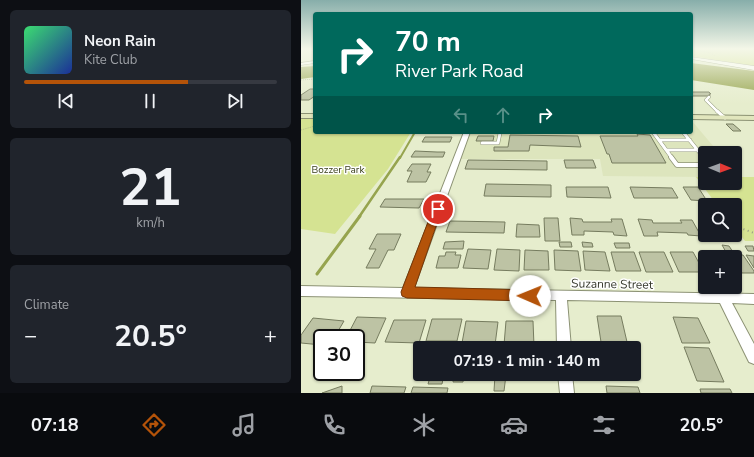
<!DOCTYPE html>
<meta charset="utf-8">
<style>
body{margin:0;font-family:"Nunito Sans",sans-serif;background:#20242c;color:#f1f3f6;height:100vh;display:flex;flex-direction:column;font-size:15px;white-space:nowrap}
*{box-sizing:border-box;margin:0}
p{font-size:13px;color:#9ea1a6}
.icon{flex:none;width:22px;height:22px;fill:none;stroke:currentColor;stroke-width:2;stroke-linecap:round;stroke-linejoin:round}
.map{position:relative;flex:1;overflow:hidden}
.drawer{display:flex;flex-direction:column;gap:10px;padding:10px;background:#0d0f14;width:301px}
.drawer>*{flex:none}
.banner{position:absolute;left:12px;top:12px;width:380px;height:122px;border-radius:4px;box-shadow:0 1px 3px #0004;background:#00695c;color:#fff;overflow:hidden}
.needle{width:26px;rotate:91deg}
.buttons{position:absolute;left:397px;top:146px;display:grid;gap:8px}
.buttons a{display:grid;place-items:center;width:44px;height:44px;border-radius:4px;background:#171b24;box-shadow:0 1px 3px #0004;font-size:20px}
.speed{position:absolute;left:12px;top:329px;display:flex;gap:8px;font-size:20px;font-weight:700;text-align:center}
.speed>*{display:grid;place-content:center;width:52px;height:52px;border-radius:50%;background:#171b24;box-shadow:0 1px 3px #0004;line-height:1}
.speed .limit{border:2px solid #111;border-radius:6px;background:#fff;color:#111}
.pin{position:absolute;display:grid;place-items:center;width:34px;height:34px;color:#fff;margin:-17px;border:2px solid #fff;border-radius:50%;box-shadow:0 1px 4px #0007}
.me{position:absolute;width:44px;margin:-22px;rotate:271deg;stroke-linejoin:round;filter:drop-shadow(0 0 3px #0008)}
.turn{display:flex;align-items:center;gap:14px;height:84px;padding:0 16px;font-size:18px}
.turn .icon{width:52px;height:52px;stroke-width:2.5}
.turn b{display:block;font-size:28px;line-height:34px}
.lanes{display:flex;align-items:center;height:38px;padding:0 16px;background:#0003;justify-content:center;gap:20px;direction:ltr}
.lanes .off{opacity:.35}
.big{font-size:30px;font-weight:700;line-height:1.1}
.drawer .card{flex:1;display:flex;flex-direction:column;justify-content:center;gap:6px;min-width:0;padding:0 14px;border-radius:6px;background:#20242c}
.drawer .dial{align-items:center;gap:0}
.dial b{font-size:52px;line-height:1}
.song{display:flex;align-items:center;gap:12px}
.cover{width:48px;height:48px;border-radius:6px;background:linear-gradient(135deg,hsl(140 70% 55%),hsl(230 70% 35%))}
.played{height:4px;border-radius:2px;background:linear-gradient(90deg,#b45309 65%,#363941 65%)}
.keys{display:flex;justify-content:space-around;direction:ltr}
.heat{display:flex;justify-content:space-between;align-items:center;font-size:22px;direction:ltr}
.trip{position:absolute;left:112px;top:341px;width:228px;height:40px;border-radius:4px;background:#171b24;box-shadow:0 1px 3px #0004;font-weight:700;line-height:40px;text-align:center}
.menu{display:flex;height:64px;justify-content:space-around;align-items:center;background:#090b0e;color:#9ea1a6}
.menu .icon{width:28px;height:28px}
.menu .current{color:#b45309}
.menu b{font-size:18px;color:#f1f3f6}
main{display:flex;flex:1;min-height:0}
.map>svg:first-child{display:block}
</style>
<main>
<section class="drawer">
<div class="card">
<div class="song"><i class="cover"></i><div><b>Neon Rain</b><p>Kite Club</p></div></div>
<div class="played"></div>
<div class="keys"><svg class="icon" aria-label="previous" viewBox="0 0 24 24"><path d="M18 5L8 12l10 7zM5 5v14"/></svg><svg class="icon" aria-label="pause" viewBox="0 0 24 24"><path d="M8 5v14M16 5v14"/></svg><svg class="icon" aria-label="next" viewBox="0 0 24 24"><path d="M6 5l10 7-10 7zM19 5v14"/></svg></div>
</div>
<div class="card dial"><b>21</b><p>km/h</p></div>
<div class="card"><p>Climate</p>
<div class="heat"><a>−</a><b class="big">20.5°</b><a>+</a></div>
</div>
</section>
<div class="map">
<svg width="453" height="393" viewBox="0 0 453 393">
<rect width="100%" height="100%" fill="#e6edcd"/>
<path fill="#dde5bd" d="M390 110 391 111V121L418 153H404V177L302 176 299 159H160L169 132H390Z"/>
<path fill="#d5e392" d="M390 49H453V66L390 56Z
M0 119H14V132H110L87 169 34 234 0 229Z
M395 177H404V183H434V177H453V241H444L434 228V205H416Z"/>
<path fill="#96a44e" d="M390 63 453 71V90L390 80Z
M14 66V77L0 79V67Z"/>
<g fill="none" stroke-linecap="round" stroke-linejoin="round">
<path stroke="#96a44e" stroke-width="2" d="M99 158 114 132"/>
<path stroke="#96a44e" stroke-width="2.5" d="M58 217 99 157"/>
<path stroke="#96a44e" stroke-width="3" d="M16 274 59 216"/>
</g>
<path fill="#bdc3a4" stroke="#767c5f" d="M9 89H14V96L8 100H0V95Z
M392 92H408L410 94H408L409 96H392L390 94Z
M425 124H432L440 131H432Z
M336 134 349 135 365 163H311L308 154H306L299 136H337Z
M209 135 277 136 280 147 229 145 228 151H193V147H207Z
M177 136H193L192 141H175Z
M124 137H151L149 142H121Z
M114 151 136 152H144L142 157H110Z
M167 160 246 161V170L164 169Z
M263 160H292L295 168H265Z
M111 164H130L126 172H130L125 182H106L111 171H106Z
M185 184 250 185V197L183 196Z
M265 187H307L310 198 266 197Z
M329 187 371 188 377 198H333Z
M382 187H397L406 201 390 200Z
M84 199H123L118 208 79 207Z
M243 218H257L259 241H244Z
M269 218 281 219 282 222H311L310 219H321L326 236 313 235 312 232 283 231V235H271Z
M337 219 351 220 352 223H381L379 220H391L400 236 387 235 386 233 356 232 357 236H343Z
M149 221 204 222 203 233 145 232Z
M216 224 238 225 239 237H215Z
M76 234H100L93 250H87L78 268H65L75 249H68Z
M163 241 162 249H142L144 242Z
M258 242H270L271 247H259Z
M281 242 291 243 292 247H282Z
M313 243H328L329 248H315Z
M421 245 428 246 432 252H425Z
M444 246H452L453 251H447Z
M167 249 190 250 187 269 162 268Z
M196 249 219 250 218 271 193 270Z
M224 250 247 251 248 270H223Z
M253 250 277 251 280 271 254 270Z
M282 251 304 252 309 271 284 270Z
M145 252H155L154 255H160L157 268H135L138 256H144Z
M310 252H333L340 271H315Z
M338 252H363L372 272H345Z
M369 252H392L403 272H378Z
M398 253H422L425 257H404V263Z
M430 255H442L453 271V273H441L434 262V257H431Z
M445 255 453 256V268Z
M296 316H320L326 342H300Z
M56 317 85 318 74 343 55 342V338H45Z
M372 317 397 318 409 343H381Z
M12 318 43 321 33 338H21V345L0 343V335Z
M131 319H161L156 341H125Z
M93 320H125L118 343 84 342Z
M165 321 197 322 194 345 161 343Z
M205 321H232L233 346 203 345Z
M302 346H327V348H302Z
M383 347 408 348 423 382 396 381Z
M130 374H143L141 384H127Z
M153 374H163L162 382H152Z
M306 374H333L334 380 307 379Z
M194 375H205L203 391H193Z
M41 386V393H21Z
M71 386 105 387 103 393H69Z
M305 386 337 387 339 393H306Z
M112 387 147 388 146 393H110Z
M399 389H429L431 393H400Z"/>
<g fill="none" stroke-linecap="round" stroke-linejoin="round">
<g stroke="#8c9274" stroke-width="2">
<path id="service-far3" d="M9 49 14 52"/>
</g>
<g stroke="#8c9274" stroke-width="3.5">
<path id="service-far2" d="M408 97 405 100 417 112"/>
</g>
<g stroke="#8c9274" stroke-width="4">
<path id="service-far1" d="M416 111 424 118
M180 132H207
M352 132 371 158
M382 132 403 158
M358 140H389
M181 143H197L199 133
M365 150H397"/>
</g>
<g stroke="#8c9274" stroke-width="5.5">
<path id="service" d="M370 157 376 165H404
M402 157 404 159"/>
</g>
<g stroke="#8c9274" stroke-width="2">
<path id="minor" d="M163 132H169L113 288 453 294V304L431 303 453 344V364L448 362 419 303 266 300 270 348H256L255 300 0 296V286L102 288Z
M257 374H271L273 393H259Z"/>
</g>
<g stroke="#8c9274" stroke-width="1">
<path id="tertiary" d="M390 57 453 66V70L390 59Z
M14 61V63L0 65V63Z"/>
</g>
<g stroke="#8c9274" stroke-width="2">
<path id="secondary" d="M0 114H14V118H0Z
M390 115 453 116V120L390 119Z"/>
</g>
<path stroke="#989d86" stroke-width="1" stroke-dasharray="0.5 1.5" stroke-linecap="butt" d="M390 49 410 53 414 56
M450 49H453
M0 80 14 79
M0 130 14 126"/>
<path stroke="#989d86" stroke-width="1.5" stroke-dasharray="1 3" stroke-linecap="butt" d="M399 211 404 213"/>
<path stroke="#989d86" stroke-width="2" stroke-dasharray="1 3.5" stroke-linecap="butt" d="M434 226 453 233"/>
<use href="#service-far3" stroke="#fff" stroke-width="1.5"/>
<use href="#service-far2" stroke="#fff" stroke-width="2.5"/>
<use href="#service-far1" stroke="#fff" stroke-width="3"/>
<use href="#service" stroke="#fff" stroke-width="4"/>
<use href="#minor" fill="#fff" fill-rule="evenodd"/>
<use href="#tertiary" fill="#fff" fill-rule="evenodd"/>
<use href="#secondary" fill="#e1e6bd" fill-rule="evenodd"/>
</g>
<linearGradient id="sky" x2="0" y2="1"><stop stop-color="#87aeaa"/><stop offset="0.47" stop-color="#f4f7e8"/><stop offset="1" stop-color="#f4f7e8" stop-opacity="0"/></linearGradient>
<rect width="453" height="104" fill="url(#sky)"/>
<path fill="#b45309" stroke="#753606" d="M137 206 141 209 114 287 229 290 234 292 236 296 234 299 229 301 106 298 101 296 100 292 132 209Z"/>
<g text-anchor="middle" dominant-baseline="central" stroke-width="3" stroke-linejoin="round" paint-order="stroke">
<g font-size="10" fill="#373d18" stroke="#fff">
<text x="37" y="170">Bozzer Park</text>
</g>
<g font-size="12" fill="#36392c" stroke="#fff">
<text transform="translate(311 284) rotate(1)">Suzanne Street</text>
</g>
</g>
</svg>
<div class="buttons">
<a><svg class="needle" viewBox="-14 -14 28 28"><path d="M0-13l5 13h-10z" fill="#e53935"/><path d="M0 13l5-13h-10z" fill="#9ea1a6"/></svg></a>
<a><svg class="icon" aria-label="search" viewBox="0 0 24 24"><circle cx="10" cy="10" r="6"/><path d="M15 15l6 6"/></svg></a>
<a>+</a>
</div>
<div class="speed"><div class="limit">30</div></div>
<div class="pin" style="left:137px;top:209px;background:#d93025"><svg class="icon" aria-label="arrive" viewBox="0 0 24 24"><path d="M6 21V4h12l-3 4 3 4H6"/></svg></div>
<svg class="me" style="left:229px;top:296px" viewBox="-20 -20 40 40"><circle r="19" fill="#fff"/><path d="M0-13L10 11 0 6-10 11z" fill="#b45309"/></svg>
<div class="trip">07:19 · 1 min · 140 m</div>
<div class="banner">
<div class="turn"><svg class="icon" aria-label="right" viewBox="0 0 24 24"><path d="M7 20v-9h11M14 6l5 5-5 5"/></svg><div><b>70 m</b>River Park Road</div></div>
<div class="lanes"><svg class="icon off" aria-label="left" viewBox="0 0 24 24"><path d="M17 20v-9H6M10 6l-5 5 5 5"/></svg><svg class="icon off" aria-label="ahead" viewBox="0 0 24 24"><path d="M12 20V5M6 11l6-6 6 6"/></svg><svg class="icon" aria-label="right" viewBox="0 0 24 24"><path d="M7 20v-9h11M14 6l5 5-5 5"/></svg></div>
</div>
</div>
</main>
<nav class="menu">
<b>07:18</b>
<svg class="icon current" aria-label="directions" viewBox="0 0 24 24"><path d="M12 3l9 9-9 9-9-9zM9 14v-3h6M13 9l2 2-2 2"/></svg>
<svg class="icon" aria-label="music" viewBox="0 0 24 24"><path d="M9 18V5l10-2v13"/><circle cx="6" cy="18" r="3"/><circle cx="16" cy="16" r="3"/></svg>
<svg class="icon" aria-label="phone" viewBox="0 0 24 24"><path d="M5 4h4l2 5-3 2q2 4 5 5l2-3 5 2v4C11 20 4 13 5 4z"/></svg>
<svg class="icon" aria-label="climate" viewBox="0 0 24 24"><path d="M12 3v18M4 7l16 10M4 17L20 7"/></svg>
<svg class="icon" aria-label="car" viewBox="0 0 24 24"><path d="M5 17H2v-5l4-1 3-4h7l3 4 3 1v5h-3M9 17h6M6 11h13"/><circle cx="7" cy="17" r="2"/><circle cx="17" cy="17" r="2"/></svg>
<svg class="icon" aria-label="filters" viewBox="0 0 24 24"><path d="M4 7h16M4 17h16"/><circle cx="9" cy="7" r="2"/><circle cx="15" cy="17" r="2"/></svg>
<b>20.5°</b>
</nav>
